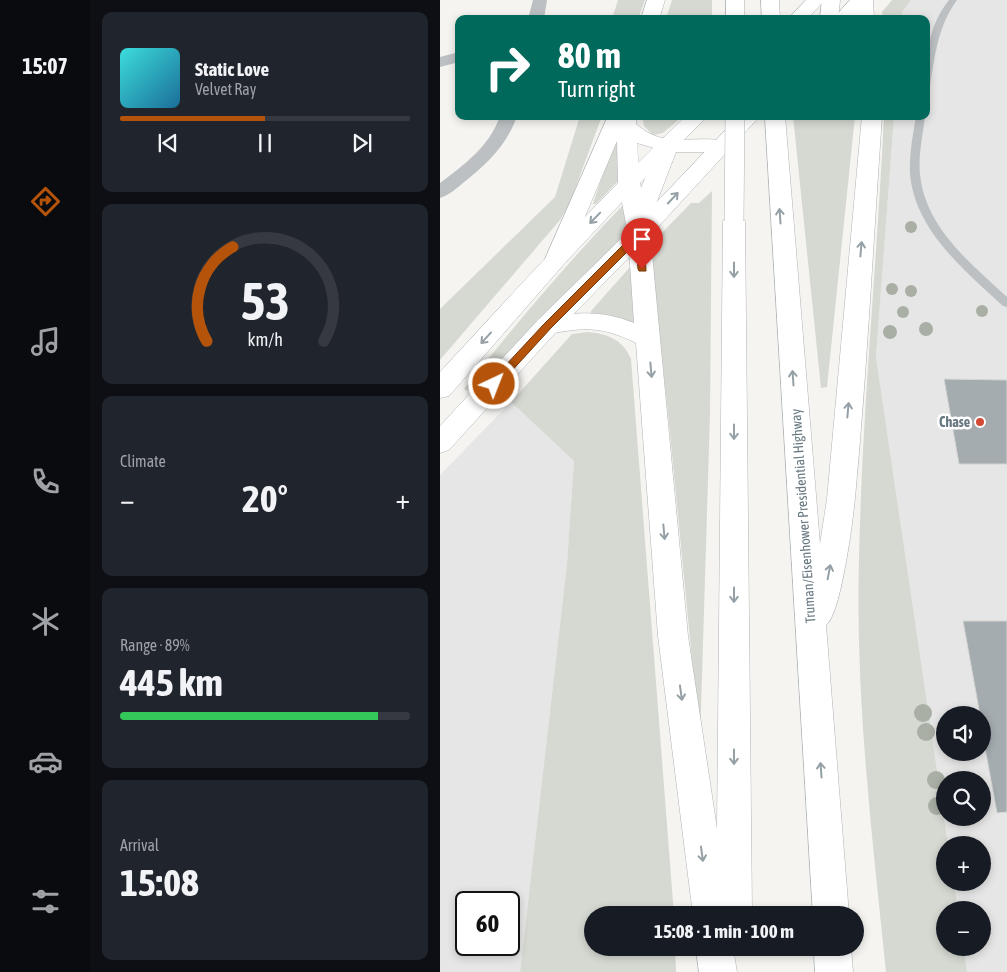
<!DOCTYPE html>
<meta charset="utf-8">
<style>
body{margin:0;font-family:"Asap Condensed",sans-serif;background:#20242c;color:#f1f3f6;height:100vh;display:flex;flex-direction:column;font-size:19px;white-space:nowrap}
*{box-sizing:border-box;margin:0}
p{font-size:16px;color:#9ea1a6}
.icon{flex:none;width:28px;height:28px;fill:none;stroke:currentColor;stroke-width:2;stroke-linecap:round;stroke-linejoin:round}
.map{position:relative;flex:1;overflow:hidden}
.sheet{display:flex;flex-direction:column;gap:12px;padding:12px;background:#0d0f14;width:350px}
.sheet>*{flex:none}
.hud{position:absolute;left:15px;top:15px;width:475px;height:105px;border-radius:10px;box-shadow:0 2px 8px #0003;background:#00695c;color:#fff;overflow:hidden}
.tools{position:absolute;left:496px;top:706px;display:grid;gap:10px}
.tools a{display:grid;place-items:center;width:55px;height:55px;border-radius:50%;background:#171b24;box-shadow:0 2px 8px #0003;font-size:25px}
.speed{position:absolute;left:15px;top:891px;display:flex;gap:10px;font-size:25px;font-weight:700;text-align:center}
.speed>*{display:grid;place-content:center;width:65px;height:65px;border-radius:50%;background:#171b24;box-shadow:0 2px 8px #0003;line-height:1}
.speed .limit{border:2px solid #111;border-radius:8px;background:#fff;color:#111}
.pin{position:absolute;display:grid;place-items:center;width:42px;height:42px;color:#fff;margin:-51px -21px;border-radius:50% 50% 50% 0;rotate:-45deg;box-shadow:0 0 5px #0007}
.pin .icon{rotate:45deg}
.me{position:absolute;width:55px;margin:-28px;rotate:43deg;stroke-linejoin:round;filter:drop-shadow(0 0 4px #0008)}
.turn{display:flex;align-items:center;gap:18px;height:105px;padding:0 20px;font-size:22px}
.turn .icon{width:65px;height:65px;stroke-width:2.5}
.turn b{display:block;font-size:35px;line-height:42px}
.big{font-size:38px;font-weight:700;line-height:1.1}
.sheet .tile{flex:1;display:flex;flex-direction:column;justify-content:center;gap:8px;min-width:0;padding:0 18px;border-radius:10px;background:#20242c}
.sheet .dial{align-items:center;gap:0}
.dial svg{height:130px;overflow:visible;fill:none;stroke:#363941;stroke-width:7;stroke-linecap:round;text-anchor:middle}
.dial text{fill:#f1f3f6;stroke:none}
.song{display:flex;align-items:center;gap:15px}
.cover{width:60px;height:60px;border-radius:8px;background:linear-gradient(135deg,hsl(180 70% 55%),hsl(200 70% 35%))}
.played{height:5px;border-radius:2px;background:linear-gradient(90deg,#b45309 50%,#363941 50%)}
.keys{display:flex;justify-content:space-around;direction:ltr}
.heat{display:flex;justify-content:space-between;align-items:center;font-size:28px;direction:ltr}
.charge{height:8px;border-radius:4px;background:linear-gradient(90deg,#34c759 89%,#363941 0)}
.trip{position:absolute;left:144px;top:906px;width:280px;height:50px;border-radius:25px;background:#171b24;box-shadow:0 2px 8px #0003;font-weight:700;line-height:50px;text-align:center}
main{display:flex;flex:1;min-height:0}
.tabs{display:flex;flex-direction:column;width:90px;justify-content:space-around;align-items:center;background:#090b0e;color:#9ea1a6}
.tabs .icon{width:35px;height:35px}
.tabs .active{color:#b45309}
.tabs b{font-size:22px;color:#f1f3f6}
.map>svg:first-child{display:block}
</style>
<main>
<nav class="tabs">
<b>15:07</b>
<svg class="icon active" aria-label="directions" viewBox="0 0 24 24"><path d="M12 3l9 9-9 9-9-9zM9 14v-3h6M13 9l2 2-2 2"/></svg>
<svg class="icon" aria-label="music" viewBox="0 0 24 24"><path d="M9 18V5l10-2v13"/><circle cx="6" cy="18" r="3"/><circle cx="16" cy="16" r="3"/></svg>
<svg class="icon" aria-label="phone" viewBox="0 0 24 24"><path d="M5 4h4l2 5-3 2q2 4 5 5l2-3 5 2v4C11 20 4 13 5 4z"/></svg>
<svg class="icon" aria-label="climate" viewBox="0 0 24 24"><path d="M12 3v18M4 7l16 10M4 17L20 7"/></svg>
<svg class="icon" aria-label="car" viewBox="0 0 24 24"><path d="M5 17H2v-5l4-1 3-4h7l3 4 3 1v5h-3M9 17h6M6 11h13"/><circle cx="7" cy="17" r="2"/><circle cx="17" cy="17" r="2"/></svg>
<svg class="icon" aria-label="filters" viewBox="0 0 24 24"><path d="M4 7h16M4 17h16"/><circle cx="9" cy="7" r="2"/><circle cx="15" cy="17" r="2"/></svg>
</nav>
<section class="sheet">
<div class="tile">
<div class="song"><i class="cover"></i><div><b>Static Love</b><p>Velvet Ray</p></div></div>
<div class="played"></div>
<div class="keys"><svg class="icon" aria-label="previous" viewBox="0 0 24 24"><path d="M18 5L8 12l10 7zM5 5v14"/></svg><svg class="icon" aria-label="pause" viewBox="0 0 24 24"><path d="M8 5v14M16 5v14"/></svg><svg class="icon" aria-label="next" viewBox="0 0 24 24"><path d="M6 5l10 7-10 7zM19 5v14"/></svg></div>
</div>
<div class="tile dial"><svg viewBox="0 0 100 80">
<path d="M14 69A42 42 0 1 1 86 69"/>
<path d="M14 69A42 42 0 0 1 30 11" stroke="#b45309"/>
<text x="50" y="56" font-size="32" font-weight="700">53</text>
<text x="50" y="72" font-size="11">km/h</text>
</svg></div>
<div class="tile"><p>Climate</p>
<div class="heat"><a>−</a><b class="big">20°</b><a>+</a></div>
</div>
<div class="tile"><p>Range · 89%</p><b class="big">445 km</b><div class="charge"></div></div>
<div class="tile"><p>Arrival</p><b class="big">15:08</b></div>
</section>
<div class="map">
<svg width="567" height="972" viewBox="0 0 567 972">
<rect width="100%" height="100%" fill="#f5f4f1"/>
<path fill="#e5e6e5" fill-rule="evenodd" d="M471 0H567V972H527L524 948H542V910H518L514 883 542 882V845H508L436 357 454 116H486V19H462V12ZM505 715H542V752H505ZM505 780H542V818H505Z
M71 402 134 461 127 564 80 972H0V475ZM26 902H69V945H26Z"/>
<path fill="#d5d9d1" d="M178 0H205L198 19H172Z
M232 0H272V19H226Z
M452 0H471L462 12V19H443L442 12Z
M140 116H162L129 205 120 220 0 360V309L115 197Z
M202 116H243L223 133 213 135 204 126Z
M353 116H415L387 387 381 388Z
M444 116H454L436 357 508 845H505V882L514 883 518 910H505V948H524L527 972H446C432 835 415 697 419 559 422 412 437 264 444 116Z
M176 142 179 151 180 179 156 204H153L173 143Z
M272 191 270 414 260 742 229 423 211 254 216 239 251 203H259Z
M184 204 186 234 31 392 24 389C75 325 127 263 184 204Z
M190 267 195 329 151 315V311Z
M148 332C169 334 183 340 191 359L234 915H152V948H235L236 972H80L127 564 134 461 71 402 132 334Z"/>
<path fill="#a4acb0" stroke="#d6d6d4" d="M504 379 567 380V464H519Z
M523 621H567V812L557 813 542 732V715H540Z"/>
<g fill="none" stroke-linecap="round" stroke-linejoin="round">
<g stroke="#aeb3b6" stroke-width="1">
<path id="primary" d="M366 0H385L367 19H348Z
M410 0H429L412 19H393Z
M246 116H268L196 187 124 264 9 396 0 398V372C80 285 160 198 246 116Z
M299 116H320L207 239 116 332 9 450 0 453V426L98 320 191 229Z"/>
</g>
<g stroke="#b0b4b6" stroke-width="1">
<path id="motorway" d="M207 0H225L219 19H201Z
M286 0H304V19H286Z
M321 0H339L340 19H322Z
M382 0H400L398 19H380Z
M415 0H433L434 19H416Z
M168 116H196V124C226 151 255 133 288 142L291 146 288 150 281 152H236L216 204 212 228 210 232 248 636 277 829 283 221 286 216 294 214 302 216 305 221 312 915H253L218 636 196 343C176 333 157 327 134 330 122 331 111 335 98 332L95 326 98 320C131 311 163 310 194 323L188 234 178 182 177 141 127 259 124 264 116 266 108 264 105 259ZM197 143 217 149 201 188 200 182Z
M325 116H345L380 544 387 499 422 116H442C433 243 427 371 415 498 413 519 401 615 386 625L409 915H373Z
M256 948H293L297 972H259Z
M374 948H411L413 972H375Z"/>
</g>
<path fill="#bcc0c3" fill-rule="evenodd" d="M509 0H517C498 26 495 55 490 86L486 89C486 56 488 26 509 0Z
M476 116H485C483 135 478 155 480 174 485 227 530 263 567 297V307L563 306C524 270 475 230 470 174 469 155 473 135 476 116Z"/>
<path fill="#bcc0c3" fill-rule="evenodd" d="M93 0H107L104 19H88Z
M19 52V62L0 67V57Z
M60 116H77C67 145 47 164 23 183 16 189 9 195 0 198V183C25 164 49 147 60 116Z"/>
<use href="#primary" fill="#fff" fill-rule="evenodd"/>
<use href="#motorway" fill="#fff" fill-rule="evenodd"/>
<g stroke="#b0b4b6" stroke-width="20" stroke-linecap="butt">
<path id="motorway-bridge" d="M294 221 295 116"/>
</g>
<use href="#motorway-bridge" stroke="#fff" stroke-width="19"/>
</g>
<g fill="#a9afa4">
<circle cx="471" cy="227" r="6"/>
<circle cx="452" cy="289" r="6"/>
<circle cx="471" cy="291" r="6"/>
<circle cx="542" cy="311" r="6"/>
<circle cx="463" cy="312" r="6"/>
<circle cx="486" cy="329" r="7"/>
<circle cx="450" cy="332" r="7"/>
<circle cx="483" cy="713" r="9"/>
<circle cx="486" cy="732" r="9"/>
<circle cx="496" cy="780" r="9"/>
<circle cx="497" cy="806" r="9"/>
</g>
<defs><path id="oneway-shaft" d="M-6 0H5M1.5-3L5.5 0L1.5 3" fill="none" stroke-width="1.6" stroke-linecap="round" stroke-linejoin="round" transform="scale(1.25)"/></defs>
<g stroke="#95a0a6">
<use href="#oneway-shaft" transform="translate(233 198) rotate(-47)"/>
<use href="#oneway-shaft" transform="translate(340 216) rotate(-94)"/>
<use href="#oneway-shaft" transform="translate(155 218) rotate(134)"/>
<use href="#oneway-shaft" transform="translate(421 249) rotate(-85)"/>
<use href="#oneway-shaft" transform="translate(294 270) rotate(90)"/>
<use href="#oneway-shaft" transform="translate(46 338) rotate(132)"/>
<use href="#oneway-shaft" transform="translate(211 370) rotate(85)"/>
<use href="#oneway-shaft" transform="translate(353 378) rotate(-94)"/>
<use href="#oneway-shaft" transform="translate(408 410) rotate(-85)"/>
<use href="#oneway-shaft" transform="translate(294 432) rotate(90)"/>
<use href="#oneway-shaft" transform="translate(224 532) rotate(85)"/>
<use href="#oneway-shaft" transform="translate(389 572) rotate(-79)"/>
<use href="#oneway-shaft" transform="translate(294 595) rotate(90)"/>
<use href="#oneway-shaft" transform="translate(241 693) rotate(82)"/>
<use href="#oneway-shaft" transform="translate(294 757) rotate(90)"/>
<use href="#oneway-shaft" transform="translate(381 770) rotate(-94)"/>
<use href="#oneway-shaft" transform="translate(262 854) rotate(82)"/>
</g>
<path fill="#b45309" stroke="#753606" d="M199 231 204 234 206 271H199L198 269 196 243 111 328 57 387H50L48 384 50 382 104 324 196 232Z"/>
<circle fill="#d24a34" stroke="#fff" stroke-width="2" cx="540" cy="422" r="5"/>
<g text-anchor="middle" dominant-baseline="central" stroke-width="5" stroke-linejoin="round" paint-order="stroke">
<g font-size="14" font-weight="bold" fill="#677780" stroke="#fff" text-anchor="end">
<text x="530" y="422">Chase</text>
</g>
<g font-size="14" fill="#677780" stroke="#fff">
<text transform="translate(363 516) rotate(-94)">Truman/Eisenhower Presidential Highway</text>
</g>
</g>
</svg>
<div class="tools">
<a><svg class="icon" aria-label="sound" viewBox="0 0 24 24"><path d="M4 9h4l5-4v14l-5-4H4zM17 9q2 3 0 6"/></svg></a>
<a><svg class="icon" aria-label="search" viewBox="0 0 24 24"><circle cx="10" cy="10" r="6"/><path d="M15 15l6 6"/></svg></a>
<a>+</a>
<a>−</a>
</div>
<div class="speed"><div class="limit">60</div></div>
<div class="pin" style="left:202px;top:269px;background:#d93025"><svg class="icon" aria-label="arrive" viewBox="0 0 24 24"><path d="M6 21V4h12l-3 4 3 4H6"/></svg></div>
<svg class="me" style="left:54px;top:384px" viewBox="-20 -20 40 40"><circle r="17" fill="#b45309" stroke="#fff" stroke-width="3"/><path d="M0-11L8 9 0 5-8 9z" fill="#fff"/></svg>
<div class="trip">15:08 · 1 min · 100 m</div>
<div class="hud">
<div class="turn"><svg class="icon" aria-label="right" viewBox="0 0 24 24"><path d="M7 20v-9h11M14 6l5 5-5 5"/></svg><div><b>80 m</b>Turn right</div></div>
</div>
</div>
</main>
